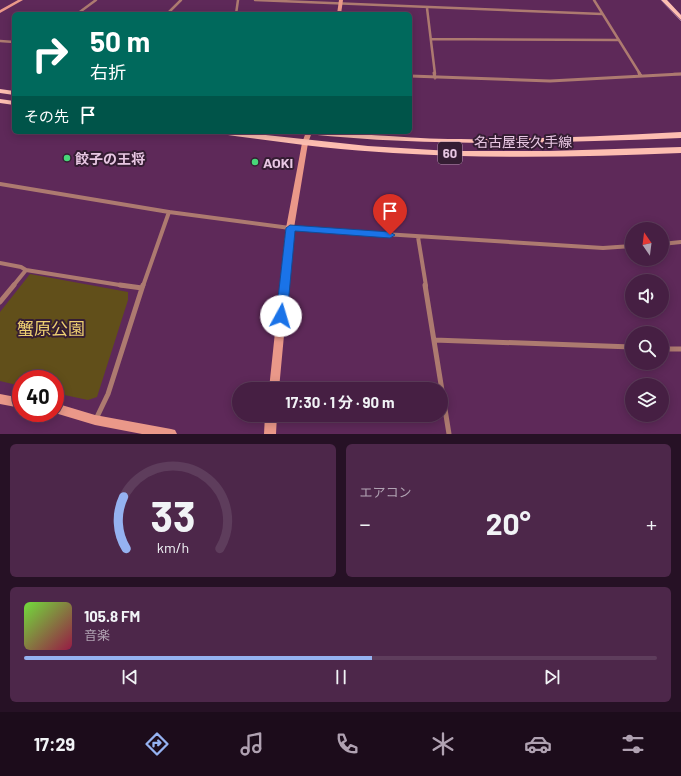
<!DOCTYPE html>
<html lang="ja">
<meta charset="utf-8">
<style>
body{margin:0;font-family:Barlow,"Noto Sans JP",sans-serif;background:#4d274a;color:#f1f3f6;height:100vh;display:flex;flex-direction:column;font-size:15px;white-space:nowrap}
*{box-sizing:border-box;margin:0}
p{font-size:13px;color:#b0a2b2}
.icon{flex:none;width:22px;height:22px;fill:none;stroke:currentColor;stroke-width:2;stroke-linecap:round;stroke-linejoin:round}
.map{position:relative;height:434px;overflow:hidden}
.drawer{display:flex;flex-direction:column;gap:10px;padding:10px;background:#261125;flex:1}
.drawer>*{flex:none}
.banner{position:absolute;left:12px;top:12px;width:400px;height:122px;border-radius:6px;box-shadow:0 2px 10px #0003,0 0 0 1px #5e3d5c;background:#00695c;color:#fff;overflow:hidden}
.needle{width:26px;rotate:346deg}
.controls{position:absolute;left:625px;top:222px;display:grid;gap:8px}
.controls a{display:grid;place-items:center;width:44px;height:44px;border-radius:50%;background:#461f43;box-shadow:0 2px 10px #0003,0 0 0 1px #5e3d5c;font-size:20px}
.speed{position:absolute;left:12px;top:370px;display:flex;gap:8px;font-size:20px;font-weight:700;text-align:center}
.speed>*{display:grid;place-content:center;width:52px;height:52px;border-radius:50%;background:#461f43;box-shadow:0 2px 10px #0003,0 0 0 1px #5e3d5c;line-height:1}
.speed .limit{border:6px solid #d22;background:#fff;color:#111}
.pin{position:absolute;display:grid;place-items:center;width:34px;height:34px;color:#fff;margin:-41px -17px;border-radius:50% 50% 50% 0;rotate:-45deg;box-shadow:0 0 4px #0007}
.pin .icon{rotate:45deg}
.me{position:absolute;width:44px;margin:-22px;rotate:6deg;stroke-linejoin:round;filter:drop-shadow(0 0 3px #0008)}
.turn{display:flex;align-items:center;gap:14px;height:84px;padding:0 12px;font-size:18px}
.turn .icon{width:52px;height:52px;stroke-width:2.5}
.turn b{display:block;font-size:28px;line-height:34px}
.then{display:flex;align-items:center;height:38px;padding:0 12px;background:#0003;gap:8px;font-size:15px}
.big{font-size:30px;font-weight:700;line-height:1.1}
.drawer .card{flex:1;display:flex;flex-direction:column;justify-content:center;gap:6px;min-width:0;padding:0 14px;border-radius:6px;background:#4d274a}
.drawer .dial{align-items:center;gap:0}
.dial svg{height:104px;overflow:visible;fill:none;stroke:#5e3d5c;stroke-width:7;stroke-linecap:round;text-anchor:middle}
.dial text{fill:#f1f3f6;stroke:none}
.song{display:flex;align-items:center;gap:12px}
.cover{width:48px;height:48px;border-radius:6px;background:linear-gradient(135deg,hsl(100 70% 55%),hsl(340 70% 35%))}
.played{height:4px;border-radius:2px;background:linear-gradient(90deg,#95b2f1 55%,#5e3d5c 55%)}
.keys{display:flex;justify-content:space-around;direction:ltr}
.heat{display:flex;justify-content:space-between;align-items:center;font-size:22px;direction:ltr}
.drawer .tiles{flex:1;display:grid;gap:10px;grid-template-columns:1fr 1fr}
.card:last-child{grid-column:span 2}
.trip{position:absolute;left:232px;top:382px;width:216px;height:40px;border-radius:20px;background:#461f43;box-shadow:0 2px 10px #0003,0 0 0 1px #5e3d5c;font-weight:700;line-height:40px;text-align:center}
.tab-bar{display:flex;height:64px;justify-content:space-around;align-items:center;background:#1c0c1b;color:#b0a2b2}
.tab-bar .icon{width:28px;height:28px}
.tab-bar .on{color:#95b2f1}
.tab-bar b{font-size:18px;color:#f1f3f6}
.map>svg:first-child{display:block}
</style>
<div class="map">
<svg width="681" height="434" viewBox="0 0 681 434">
<rect width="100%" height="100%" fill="#5e2959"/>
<path fill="#614f1a" d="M30 274 128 292V300L97 397 88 400 55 393V379H21V386L0 381V312Z"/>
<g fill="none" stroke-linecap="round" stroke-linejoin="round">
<path stroke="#ad7a70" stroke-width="2.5" d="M255 0 602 14
M594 0 640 74
M427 8 435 74
M77 14 96 0
M167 14 181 0
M236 14 238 0
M431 39 618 40
M0 41 14 42
M674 74H681"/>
<path stroke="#ad7a70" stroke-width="3" d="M434 73 435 78
M639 73 641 76
M410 76 550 81 681 74"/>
<path stroke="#ad7a70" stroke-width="4" d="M0 184 169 212 290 228 603 248 632 246
M418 237 426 286
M662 244 681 242
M0 263 21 267 26 270 126 286
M13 286 26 270
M143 286 169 212"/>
<path stroke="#ad7a70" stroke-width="5" d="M120 285 142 288
M425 285 449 434
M0 302 14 285
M434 340 632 347
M662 349H681
M96 419 108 394 143 285"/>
<path fill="#ea9889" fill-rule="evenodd" d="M18 0H23L0 13V10Z
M339 0H343L341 14H337Z
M306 132H312L308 143 294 228 279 389H269L286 228 302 143Z
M0 394 21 398V408L0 404Z
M55 403 95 415 171 429 175 430 177 434H142L95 425 55 413Z
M265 415H277L276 434H264Z"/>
<path fill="#fdbeb1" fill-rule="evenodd" d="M661 0H667L681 15V20Z
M0 89 14 91V95L0 93Z
M0 99 14 101V105L0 103Z
M217 132H239L368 146 450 151H549L681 147V153C585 157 489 159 393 153 335 150 278 142 221 134Z
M303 132C351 132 399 138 448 139 526 140 603 136 681 132V138C556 143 432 147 307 134Z"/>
<path stroke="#a1769c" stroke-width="1" d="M661 0 681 21"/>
</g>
<path fill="#1a73e8" stroke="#114b97" d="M290 225 390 232 395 235 390 238 295 231 287 316 285 319 281 320 277 319 276 316 286 228Z"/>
<g fill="#48d779" stroke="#351d33" stroke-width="1.5">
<circle cx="67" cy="158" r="4"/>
<circle cx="255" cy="162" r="4"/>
</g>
<g text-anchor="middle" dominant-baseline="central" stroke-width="4" stroke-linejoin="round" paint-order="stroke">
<rect fill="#351d33" stroke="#b294ae" stroke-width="1" x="438" y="142" width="24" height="22" rx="3"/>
<g font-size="13" font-weight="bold" fill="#e8c7e3">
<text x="450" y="153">60</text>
</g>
<g font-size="14" fill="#e8c7e3" stroke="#351d33">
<text x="523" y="141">名古屋長久手線</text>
</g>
<g font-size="14" font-weight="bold" fill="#e8c7e3" stroke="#351d33" text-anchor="start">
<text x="75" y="158">餃子の王将</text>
<text x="263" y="162">AOKI</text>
</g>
<g font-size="17" fill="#efd072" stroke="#351d33">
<text x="51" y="328">蟹原公園</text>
</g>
</g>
</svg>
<div class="controls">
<a><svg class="needle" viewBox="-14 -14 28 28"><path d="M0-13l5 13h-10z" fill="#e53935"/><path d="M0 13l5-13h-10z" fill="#b0a2b2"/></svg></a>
<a><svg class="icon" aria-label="sound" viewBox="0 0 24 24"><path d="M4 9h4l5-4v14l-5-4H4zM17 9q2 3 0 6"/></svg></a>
<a><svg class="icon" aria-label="search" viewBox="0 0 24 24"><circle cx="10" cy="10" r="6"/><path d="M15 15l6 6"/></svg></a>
<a><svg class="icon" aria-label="layers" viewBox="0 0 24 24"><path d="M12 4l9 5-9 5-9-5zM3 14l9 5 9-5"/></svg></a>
</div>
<div class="speed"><div class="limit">40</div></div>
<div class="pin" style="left:390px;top:235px;background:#d93025"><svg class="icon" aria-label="arrive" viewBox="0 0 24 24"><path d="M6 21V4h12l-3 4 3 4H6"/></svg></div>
<svg class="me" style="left:281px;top:316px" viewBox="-20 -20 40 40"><circle r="19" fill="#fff"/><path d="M0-13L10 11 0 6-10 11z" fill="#1a73e8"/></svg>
<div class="trip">17:30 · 1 分 · 90 m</div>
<div class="banner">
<div class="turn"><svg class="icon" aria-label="right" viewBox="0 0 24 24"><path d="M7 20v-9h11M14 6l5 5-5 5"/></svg><div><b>50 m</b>右折</div></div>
<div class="then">その先<svg class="icon" aria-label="arrive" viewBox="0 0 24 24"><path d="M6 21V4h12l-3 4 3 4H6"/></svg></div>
</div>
</div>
<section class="drawer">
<div class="tiles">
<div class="card dial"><svg viewBox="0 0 100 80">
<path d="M14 69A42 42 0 1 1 86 69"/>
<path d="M14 69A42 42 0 0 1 12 29" stroke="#95b2f1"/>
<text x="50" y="56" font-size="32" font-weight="700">33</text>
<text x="50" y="72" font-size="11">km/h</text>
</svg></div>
<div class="card"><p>エアコン</p>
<div class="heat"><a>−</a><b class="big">20°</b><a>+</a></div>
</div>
<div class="card">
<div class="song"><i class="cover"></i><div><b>105.8 FM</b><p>音楽</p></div></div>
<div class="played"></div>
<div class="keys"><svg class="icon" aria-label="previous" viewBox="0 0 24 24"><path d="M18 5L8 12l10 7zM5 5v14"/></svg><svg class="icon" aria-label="pause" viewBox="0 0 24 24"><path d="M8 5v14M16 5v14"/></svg><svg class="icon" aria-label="next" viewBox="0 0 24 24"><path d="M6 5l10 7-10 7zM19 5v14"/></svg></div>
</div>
</div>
</section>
<nav class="tab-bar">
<b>17:29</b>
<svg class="icon on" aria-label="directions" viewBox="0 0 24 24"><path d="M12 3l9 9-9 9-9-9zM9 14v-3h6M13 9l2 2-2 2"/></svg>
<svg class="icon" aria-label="music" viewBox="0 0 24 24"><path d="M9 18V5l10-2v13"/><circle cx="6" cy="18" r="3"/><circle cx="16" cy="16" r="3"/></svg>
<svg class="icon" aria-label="phone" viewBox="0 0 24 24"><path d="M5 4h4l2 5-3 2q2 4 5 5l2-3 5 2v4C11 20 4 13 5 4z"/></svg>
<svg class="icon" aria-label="climate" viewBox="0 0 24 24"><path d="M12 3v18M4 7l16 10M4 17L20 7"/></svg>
<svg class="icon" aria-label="car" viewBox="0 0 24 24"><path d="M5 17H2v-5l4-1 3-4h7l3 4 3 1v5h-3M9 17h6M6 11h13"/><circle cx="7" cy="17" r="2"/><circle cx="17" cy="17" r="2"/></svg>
<svg class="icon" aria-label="filters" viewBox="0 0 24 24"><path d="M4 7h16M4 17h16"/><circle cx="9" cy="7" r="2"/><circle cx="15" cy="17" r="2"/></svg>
</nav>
